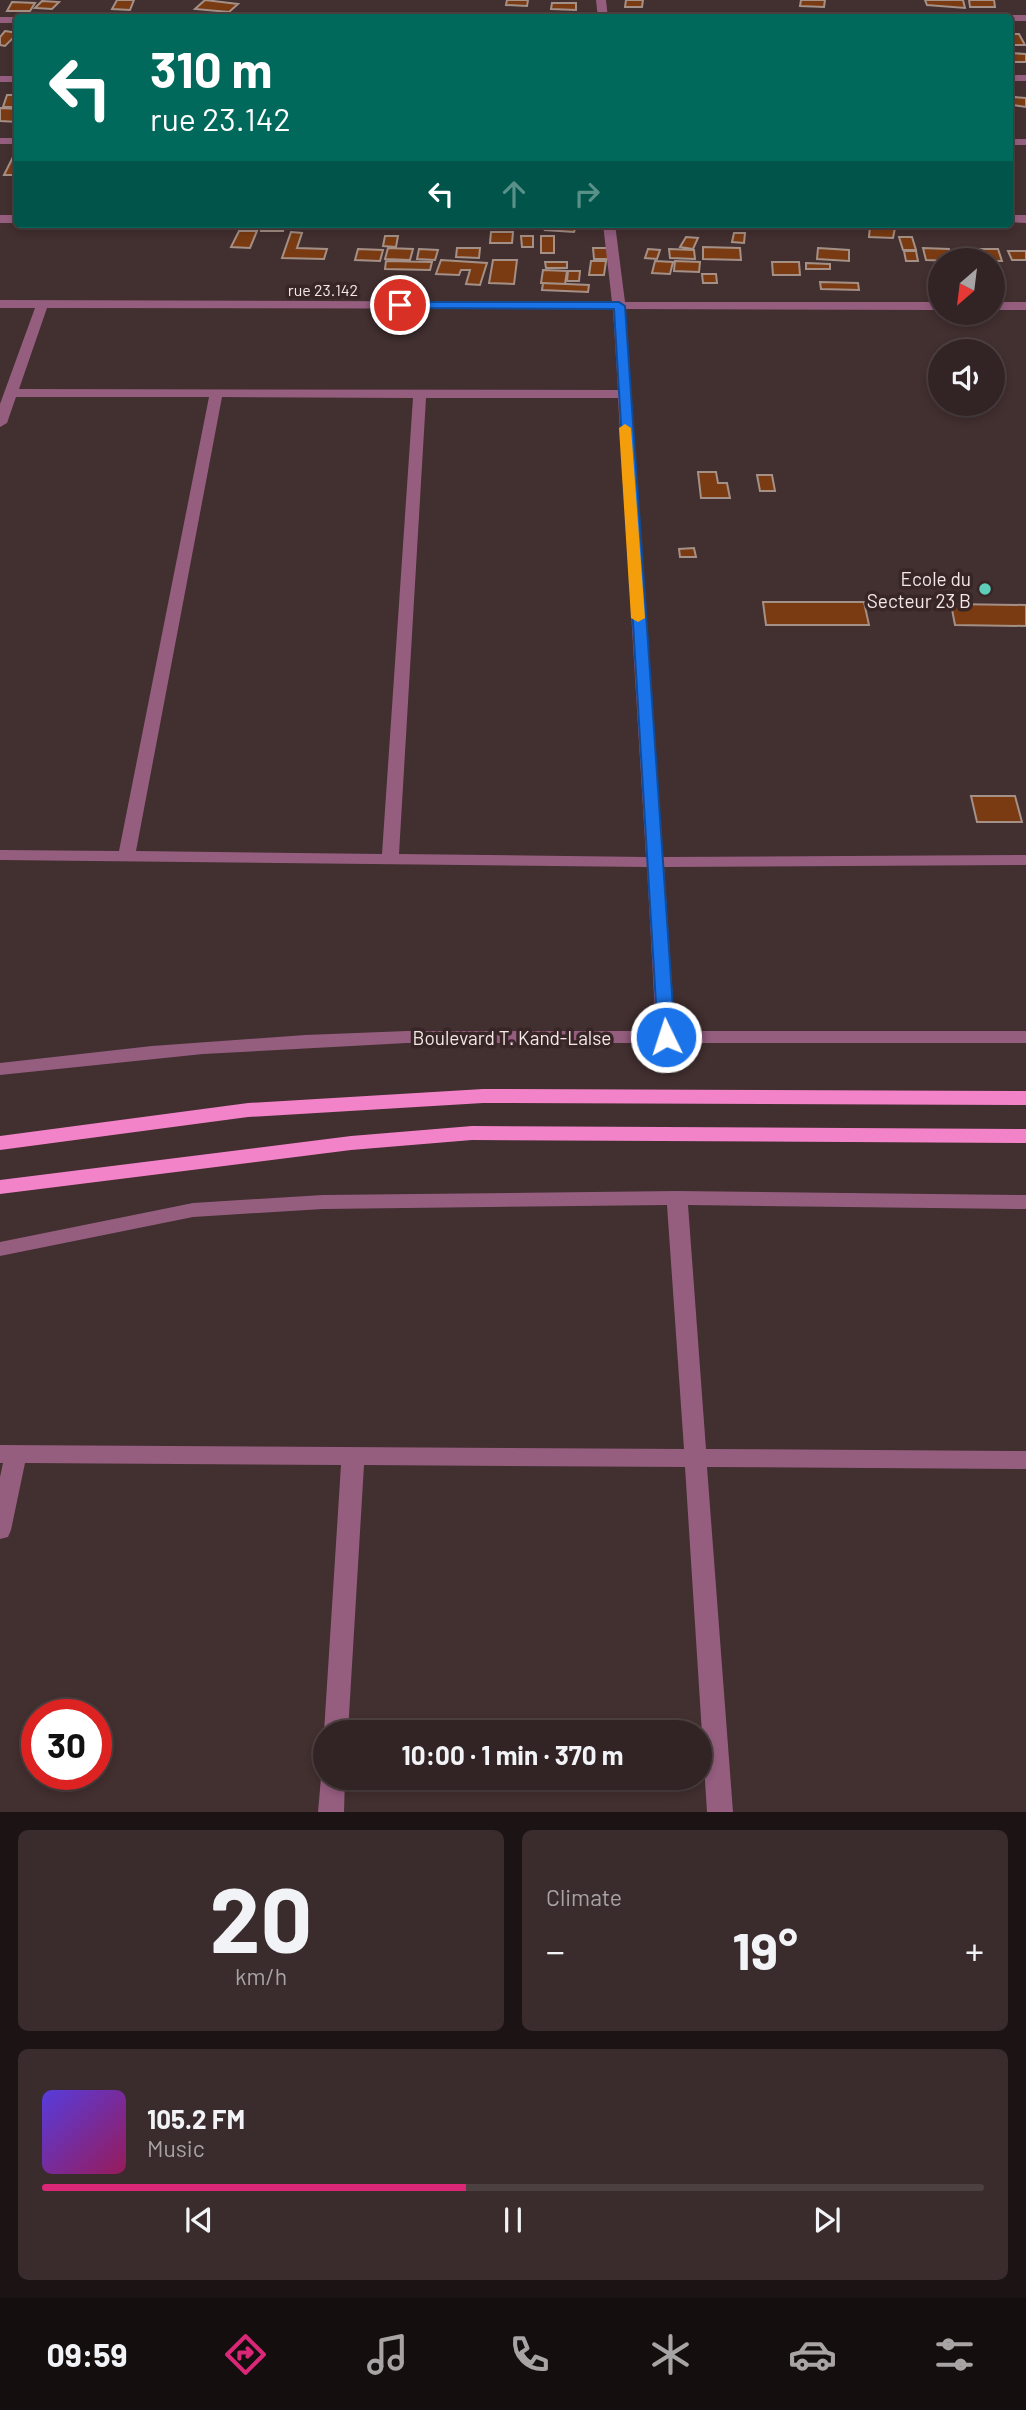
<!DOCTYPE html>
<meta charset="utf-8">
<style>
body{margin:0;font-family:Barlow,sans-serif;background:#3a2b2c;color:#f1f3f6;height:100vh;display:flex;flex-direction:column;font-size:26px;white-space:nowrap}
*{box-sizing:border-box;margin:0}
p{font-size:23px;color:#a8a4a6}
.icon{flex:none;width:38px;height:38px;fill:none;stroke:currentColor;stroke-width:2;stroke-linecap:round;stroke-linejoin:round}
.map{position:relative;height:1812px;overflow:hidden}
.panel{display:flex;flex-direction:column;gap:18px;padding:18px;background:#1c1314;flex:1}
.panel>*{flex:none}
.top-card{position:absolute;left:14px;top:14px;width:999px;height:214px;border-radius:7px;box-shadow:0 4px 10px #0003,0 0 0 2px #4d4041;background:#00695c;color:#fff;overflow:hidden}
.needle{width:46px;rotate:208deg}
.tools{position:absolute;left:928px;top:248px;display:grid;gap:14px}
.tools a{display:grid;place-items:center;width:77px;height:77px;border-radius:50%;background:#322324;box-shadow:0 4px 10px #0003,0 0 0 2px #4d4041;font-size:35px}
.speed{position:absolute;left:21px;top:1699px;display:flex;gap:14px;font-size:35px;font-weight:700;text-align:center}
.speed>*{display:grid;place-content:center;width:91px;height:91px;border-radius:50%;background:#322324;box-shadow:0 4px 10px #0003,0 0 0 2px #4d4041;line-height:1}
.speed .limit{border:10px solid #d22;background:#fff;color:#111}
.pin{position:absolute;display:grid;place-items:center;width:60px;height:60px;color:#fff;margin:-30px;border:4px solid #fff;border-radius:50%;box-shadow:0 2px 7px #0007}
.me{position:absolute;width:77px;margin:-38px;rotate:356deg;stroke-linejoin:round;filter:drop-shadow(0 0 5px #0008)}
.turn{display:flex;align-items:center;gap:24px;height:147px;padding:0 21px;font-size:32px}
.turn .icon{width:91px;height:91px;stroke-width:2.5}
.turn b{display:block;font-size:49px;line-height:60px}
.lanes{display:flex;align-items:center;height:66px;padding:0 21px;background:#0003;justify-content:center;gap:35px;direction:ltr}
.lanes .off{opacity:.35}
.big{font-size:52px;font-weight:700;line-height:1.1}
.panel .widget{flex:1;display:flex;flex-direction:column;justify-content:center;gap:10px;min-width:0;padding:0 24px;border-radius:10px;background:#3a2b2c}
.panel .dial{align-items:center;gap:0}
.dial b{font-size:91px;line-height:1}
.song{display:flex;align-items:center;gap:21px}
.cover{width:84px;height:84px;border-radius:10px;background:linear-gradient(135deg,hsl(250 70% 55%),hsl(330 70% 35%))}
.played{height:7px;border-radius:4px;background:linear-gradient(90deg,#db2777 45%,#4d4041 45%)}
.keys{display:flex;justify-content:space-around;direction:ltr}
.heat{display:flex;justify-content:space-between;align-items:center;font-size:38px;direction:ltr}
.panel .tiles{flex:1;display:grid;gap:18px;grid-template-columns:1fr 1fr}
.widget:last-child{grid-column:span 2}
.trip{position:absolute;left:313px;top:1720px;width:399px;height:70px;border-radius:35px;background:#322324;box-shadow:0 4px 10px #0003,0 0 0 2px #4d4041;font-weight:700;line-height:70px;text-align:center}
.menu{display:flex;height:112px;justify-content:space-around;align-items:center;background:#140e0e;color:#a8a4a6}
.menu .icon{width:49px;height:49px}
.menu .current{color:#db2777}
.menu b{font-size:32px;color:#f1f3f6}
.map>svg:first-child{display:block}
</style>
<div class="map">
<svg width="1026" height="1812" viewBox="0 0 1026 1812">
<rect width="100%" height="100%" fill="#422f30"/>
<path fill="#7a3b12" stroke="#a49086" stroke-width="2" d="M117 0H134L130 10 112 9Z
M205 0 238 4 229 12 195 9Z
M507 0H528L527 6 506 5Z
M626 0H643L642 7H625Z
M801 0H825L824 7 800 6Z
M925 0H963L965 8 927 5Z
M969 0H994L995 7H970Z
M42 1 59 2 52 9 35 8Z
M12 2 35 3 30 11H7Z
M552 3H576V10L551 9Z
M5 31 18 33 5 46 0 45V37Z
M1010 34H1019L1025 45H1010Z
M1010 53 1026 54V62H1010Z
M7 95H18V107H3Z
M1014 97 1026 98V107L1012 105Z
M0 108 18 109V122L0 121Z
M16 151 18 175H4Z
M547 224H550L576 226 574 232 545 230Z
M262 226H284L283 231H261Z
M870 226 895 228 893 238 869 237Z
M239 231H257L250 248 231 247Z
M291 232 302 233 297 248 327 249 324 259 282 258Z
M491 232H513L512 243H490Z
M734 233H745L744 243 732 242Z
M385 236H398L396 247 383 246Z
M521 236H533V247H522Z
M541 236H554V253H541Z
M686 237 698 238 693 249 680 247Z
M899 237H912L916 250H903Z
M703 247 740 248 741 260 703 259Z
M388 248 413 249 410 260 385 259Z
M457 248H480L479 258 456 257Z
M593 248H614L615 259H594Z
M818 248 849 250V261L817 259Z
M923 248 949 249 952 261 926 260Z
M358 249 383 250 380 261 355 260Z
M419 249 438 250 435 260 417 259Z
M648 249 660 250 657 259 645 258Z
M669 249 694 250 695 259 670 258Z
M968 249H998L1002 261H972Z
M904 251H916L918 261H906Z
M1008 251H1026V260H1012Z
M441 260 487 263 480 285 466 284 470 270H461L459 275 436 274Z
M493 260H517L514 284 489 283Z
M386 261 432 262 430 270 385 269Z
M591 261H606L604 275H589Z
M655 261 673 262 670 274 652 273Z
M675 261 700 262 699 272 674 271Z
M545 262H567V268H546Z
M772 262H799L800 275H773Z
M806 263 830 264V269H806Z
M543 270 567 271 565 284 541 283Z
M568 271H580L579 281H567Z
M702 274H716L717 283H703Z
M820 282 858 283 859 290 821 289Z
M543 283 589 285 588 292 542 290Z
M698 472H716L718 483H727L730 498H701Z
M757 475H772L775 491H760Z
M694 548 696 557H680L679 549Z
M763 602H864L869 625H766Z
M951 604 1026 605V626L955 625Z
M971 796H1015L1022 822H977Z"/>
<g fill="none" stroke-linecap="round" stroke-linejoin="round">
<path fill="#955e7f" fill-rule="evenodd" d="M596 0H606L608 18H598Z
M1010 15H1026V21H1010V18H1005Z
M0 17H18L20 18H18V23H0Z
M1010 75H1026V81H1010Z
M0 76H18V82H0Z
M0 138H18V144H0Z
M1010 139H1026V145H1010Z
M0 215H18V223H0Z
M1010 215H1026V223L1010 222Z
M603 224H615L625 302H940V310L625 309 663 857 1026 855V865L664 867 675 1031H1026V1043H407L203 1054 0 1075V1063L152 1046 305 1035 407 1031H656L647 867 0 860V850L119 851 209 397H16L7 423 0 427V404L35 308H0V300L612 302ZM47 308 613 309 618 390 19 389ZM222 397 413 398 382 854 136 851ZM426 398H618L646 857 399 854Z
M992 302H1026V310H992Z
M677 1191 1026 1195V1209L688 1205 706 1449 1026 1451V1469L707 1467 733 1812H707L685 1467 364 1465 348 1732H326V1736L324 1732 341 1465 25 1463 11 1530 8 1537 0 1539V1477L3 1463H0V1445L684 1449 667 1205 323 1209 193 1217 0 1256V1242L193 1203 323 1195Z
M324 1770 326 1778H345L344 1812H318L321 1778Z"/>
<path fill="#f383c8" fill-rule="evenodd" d="M483 1089 1026 1091V1105L483 1103 248 1117 0 1150V1136L248 1103Z
M472 1126 1026 1129V1143L472 1140 351 1150 0 1194V1180L351 1136Z"/>
</g>
<path fill="#1a73e8" stroke="#114b97" stroke-width="2" d="M396 302H619L625 306 675 1037 672 1041H660L658 1037 614 309 400 308 394 305Z"/>
<path fill="#f59e0b" d="M625 424 631 428 645 618 638 622 631 618 619 428Z"/>
<circle fill="#5dceb9" stroke="#382526" stroke-width="2.5" cx="985" cy="589" r="7"/>
<g text-anchor="middle" dominant-baseline="central" stroke-width="7" stroke-linejoin="round" paint-order="stroke">
<g font-size="16" fill="#f4e7e7" stroke="#382526">
<text x="323" y="289">rue 23.142</text>
</g>
<g font-size="19" fill="#f4e7e7" stroke="#382526" text-anchor="end">
<text x="971" y="578">Ecole du<tspan x="971" dy="22">Secteur 23 B</tspan></text>
</g>
<g font-size="19" fill="#f4e7e7" stroke="#382526">
<text x="512" y="1037">Boulevard T. Kand-Lalse</text>
</g>
</g>
</svg>
<div class="tools">
<a><svg class="needle" viewBox="-14 -14 28 28"><path d="M0-13l5 13h-10z" fill="#e53935"/><path d="M0 13l5-13h-10z" fill="#a8a4a6"/></svg></a>
<a><svg class="icon" aria-label="sound" viewBox="0 0 24 24"><path d="M4 9h4l5-4v14l-5-4H4zM17 9q2 3 0 6"/></svg></a>
</div>
<div class="speed"><div class="limit">30</div></div>
<div class="pin" style="left:400px;top:305px;background:#d93025"><svg class="icon" aria-label="arrive" viewBox="0 0 24 24"><path d="M6 21V4h12l-3 4 3 4H6"/></svg></div>
<svg class="me" style="left:666px;top:1037px" viewBox="-20 -20 40 40"><circle r="17" fill="#1a73e8" stroke="#fff" stroke-width="3"/><path d="M0-11L8 9 0 5-8 9z" fill="#fff"/></svg>
<div class="trip">10:00 · 1 min · 370 m</div>
<div class="top-card">
<div class="turn"><svg class="icon" aria-label="left" viewBox="0 0 24 24"><path d="M17 20v-9H6M10 6l-5 5 5 5"/></svg><div><b>310 m</b>rue 23.142</div></div>
<div class="lanes"><svg class="icon" aria-label="left" viewBox="0 0 24 24"><path d="M17 20v-9H6M10 6l-5 5 5 5"/></svg><svg class="icon off" aria-label="ahead" viewBox="0 0 24 24"><path d="M12 20V5M6 11l6-6 6 6"/></svg><svg class="icon off" aria-label="right" viewBox="0 0 24 24"><path d="M7 20v-9h11M14 6l5 5-5 5"/></svg></div>
</div>
</div>
<section class="panel">
<div class="tiles">
<div class="widget dial"><b>20</b><p>km/h</p></div>
<div class="widget"><p>Climate</p>
<div class="heat"><a>−</a><b class="big">19°</b><a>+</a></div>
</div>
<div class="widget">
<div class="song"><i class="cover"></i><div><b>105.2 FM</b><p>Music</p></div></div>
<div class="played"></div>
<div class="keys"><svg class="icon" aria-label="previous" viewBox="0 0 24 24"><path d="M18 5L8 12l10 7zM5 5v14"/></svg><svg class="icon" aria-label="pause" viewBox="0 0 24 24"><path d="M8 5v14M16 5v14"/></svg><svg class="icon" aria-label="next" viewBox="0 0 24 24"><path d="M6 5l10 7-10 7zM19 5v14"/></svg></div>
</div>
</div>
</section>
<nav class="menu">
<b>09:59</b>
<svg class="icon current" aria-label="directions" viewBox="0 0 24 24"><path d="M12 3l9 9-9 9-9-9zM9 14v-3h6M13 9l2 2-2 2"/></svg>
<svg class="icon" aria-label="music" viewBox="0 0 24 24"><path d="M9 18V5l10-2v13"/><circle cx="6" cy="18" r="3"/><circle cx="16" cy="16" r="3"/></svg>
<svg class="icon" aria-label="phone" viewBox="0 0 24 24"><path d="M5 4h4l2 5-3 2q2 4 5 5l2-3 5 2v4C11 20 4 13 5 4z"/></svg>
<svg class="icon" aria-label="climate" viewBox="0 0 24 24"><path d="M12 3v18M4 7l16 10M4 17L20 7"/></svg>
<svg class="icon" aria-label="car" viewBox="0 0 24 24"><path d="M5 17H2v-5l4-1 3-4h7l3 4 3 1v5h-3M9 17h6M6 11h13"/><circle cx="7" cy="17" r="2"/><circle cx="17" cy="17" r="2"/></svg>
<svg class="icon" aria-label="filters" viewBox="0 0 24 24"><path d="M4 7h16M4 17h16"/><circle cx="9" cy="7" r="2"/><circle cx="15" cy="17" r="2"/></svg>
</nav>
